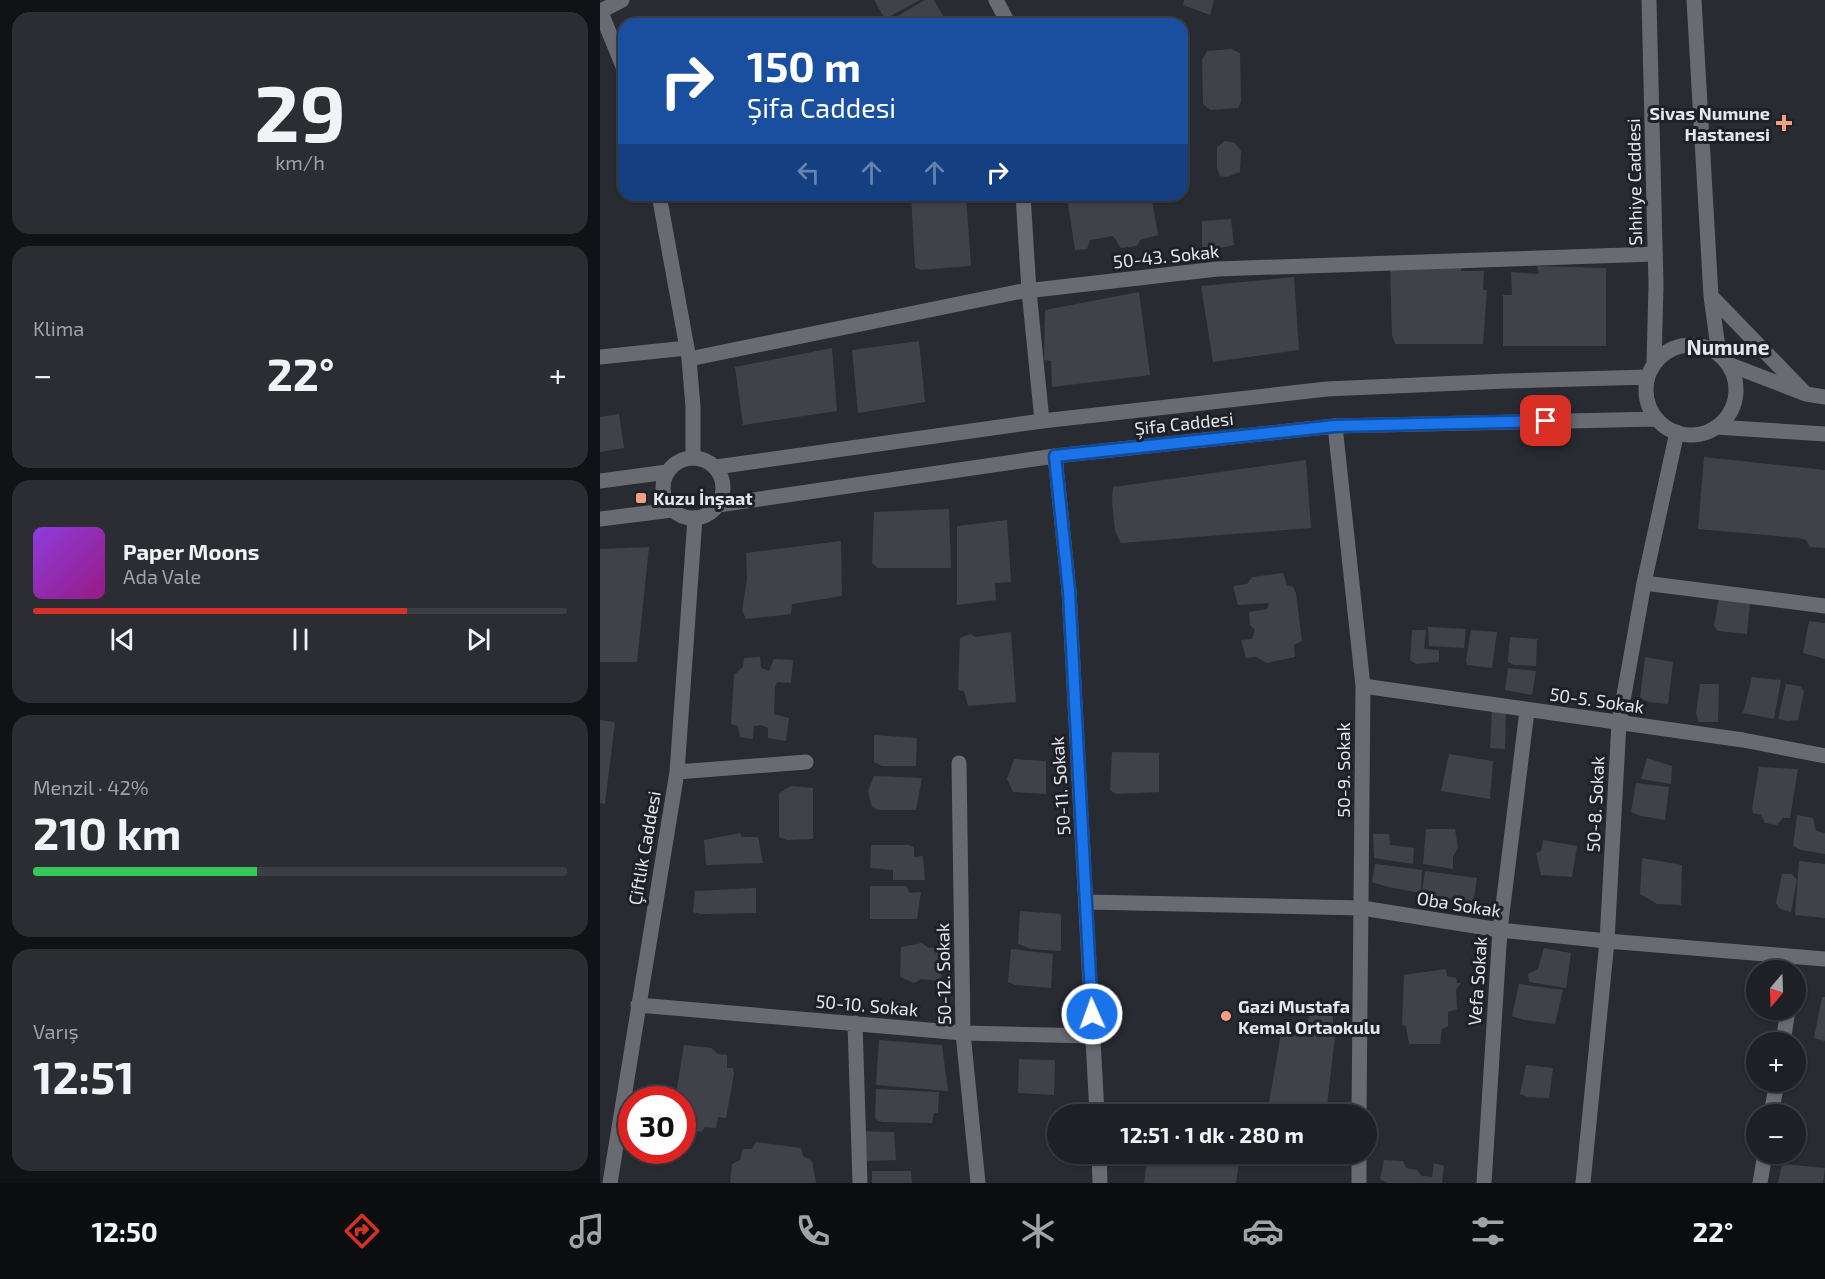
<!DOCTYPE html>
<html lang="tr">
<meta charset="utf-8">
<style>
body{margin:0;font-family:"Exo 2",sans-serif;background:#2c2d32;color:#f1f3f6;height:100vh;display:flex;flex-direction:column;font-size:22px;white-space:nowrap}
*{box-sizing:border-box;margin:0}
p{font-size:20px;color:#a1a3a7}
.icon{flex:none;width:33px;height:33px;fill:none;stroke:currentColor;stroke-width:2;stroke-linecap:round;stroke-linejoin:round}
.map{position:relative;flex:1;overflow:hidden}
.panel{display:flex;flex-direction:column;gap:12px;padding:12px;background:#111215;width:600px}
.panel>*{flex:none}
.guide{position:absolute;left:18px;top:18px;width:570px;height:183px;border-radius:18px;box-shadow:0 2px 4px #0004,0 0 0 2px #3c3e43;background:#1a4fa0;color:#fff;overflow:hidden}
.needle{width:39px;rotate:199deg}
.controls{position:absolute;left:1146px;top:960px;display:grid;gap:12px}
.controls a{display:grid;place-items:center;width:60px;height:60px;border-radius:50%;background:#1f2026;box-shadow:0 2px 4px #0004,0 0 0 2px #3c3e43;font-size:30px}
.speed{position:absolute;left:18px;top:1086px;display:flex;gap:12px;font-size:30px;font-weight:700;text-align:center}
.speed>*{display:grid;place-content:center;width:78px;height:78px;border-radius:50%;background:#1f2026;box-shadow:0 2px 4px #0004,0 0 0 2px #3c3e43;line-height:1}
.speed .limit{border:9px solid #d22;background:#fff;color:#111}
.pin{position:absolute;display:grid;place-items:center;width:51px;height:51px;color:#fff;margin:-26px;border-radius:12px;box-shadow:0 3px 9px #0006}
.me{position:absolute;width:66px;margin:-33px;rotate:358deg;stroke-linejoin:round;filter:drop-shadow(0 0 4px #0008)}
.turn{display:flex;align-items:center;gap:21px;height:126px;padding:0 30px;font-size:27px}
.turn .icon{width:78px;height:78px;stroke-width:2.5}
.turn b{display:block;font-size:42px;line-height:51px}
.lanes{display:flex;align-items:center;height:57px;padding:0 30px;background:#0003;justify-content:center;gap:30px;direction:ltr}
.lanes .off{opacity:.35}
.big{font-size:45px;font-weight:700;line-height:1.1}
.panel .widget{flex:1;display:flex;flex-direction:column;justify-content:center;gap:9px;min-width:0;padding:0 21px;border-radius:18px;background:#2c2d32}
.panel .dial{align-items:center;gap:0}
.dial b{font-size:78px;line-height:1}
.song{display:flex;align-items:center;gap:18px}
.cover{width:72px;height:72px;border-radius:9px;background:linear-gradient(135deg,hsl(270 70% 55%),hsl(310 70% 35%))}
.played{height:6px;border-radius:3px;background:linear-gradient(90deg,#d93025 70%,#3c3e43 70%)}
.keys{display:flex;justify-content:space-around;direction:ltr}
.heat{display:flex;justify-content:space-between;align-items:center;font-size:33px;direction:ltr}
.charge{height:9px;border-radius:4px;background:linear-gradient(90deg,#34c759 42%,#3c3e43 0)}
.trip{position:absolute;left:447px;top:1104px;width:330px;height:60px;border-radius:30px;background:#1f2026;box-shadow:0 2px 4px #0004,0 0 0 2px #3c3e43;font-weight:700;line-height:60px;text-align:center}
.tabs{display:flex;height:96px;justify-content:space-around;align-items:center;background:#0c0d0f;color:#a1a3a7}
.tabs .icon{width:42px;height:42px}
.tabs .active{color:#d93025}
.tabs b{font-size:27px;color:#f1f3f6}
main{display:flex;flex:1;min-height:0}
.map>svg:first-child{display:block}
</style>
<main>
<section class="panel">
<div class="widget dial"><b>29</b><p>km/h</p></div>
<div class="widget"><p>Klima</p>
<div class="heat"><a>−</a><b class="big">22°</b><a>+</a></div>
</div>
<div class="widget">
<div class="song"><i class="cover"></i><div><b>Paper Moons</b><p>Ada Vale</p></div></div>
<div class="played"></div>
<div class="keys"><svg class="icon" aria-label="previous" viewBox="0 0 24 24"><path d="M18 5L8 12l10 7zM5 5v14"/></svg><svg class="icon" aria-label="pause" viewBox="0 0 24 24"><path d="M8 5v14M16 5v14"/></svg><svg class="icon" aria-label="next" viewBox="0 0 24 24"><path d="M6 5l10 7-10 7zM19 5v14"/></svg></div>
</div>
<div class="widget"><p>Menzil · 42%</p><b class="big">210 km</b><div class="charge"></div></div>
<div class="widget"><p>Varış</p><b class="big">12:51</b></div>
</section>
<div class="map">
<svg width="1225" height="1183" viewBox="0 0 1225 1183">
<rect width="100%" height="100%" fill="#292b32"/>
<path fill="#404249" d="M274 0H320L285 19Z
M325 0H334L348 24H284Z
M584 0H614L610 15 583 5Z
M631 49 640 53 641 102 638 108 610 110 603 104 602 60 607 51Z
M625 141 635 143 641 151 640 172 627 177 620 176 617 168V147Z
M311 195H366L371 266 321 270 315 267Z
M485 195H551L558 235 540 240 537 246 521 248 513 236 490 240 487 249 475 250 467 197Z
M631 219 634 245 616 249 602 247V221Z
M861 266V271H884L883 290H887L883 344H795L792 335 790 267Z
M937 266 1006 268V346H903V295H912L911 272 939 274Z
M694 277 699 350 613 362 601 286Z
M539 292 550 375 452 387 451 361 444 360 445 310Z
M319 341 325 402 258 413 252 350Z
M232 348 237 411 143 425 135 367Z
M19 414 24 448 0 452V417Z
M1104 457 1225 470V548L1210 547 1206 540 1199 538 1098 529Z
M706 460 711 528 521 543 515 531 512 501 513 487Z
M349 509 351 568H278L272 563 274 512Z
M407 520 411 582 395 583 396 600 357 605V526Z
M241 541 242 596 192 604 191 614 146 619 142 610 147 579 146 553Z
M49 547 37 662H0V549Z
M683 573 687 585 693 587 696 593 702 641 694 645 695 657 667 663 656 657 646 658 641 640 652 639 655 630 650 625 649 612 667 609 669 603 638 605 633 586 647 584 652 577Z
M1119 597 1150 603 1147 634 1118 631 1114 626Z
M1209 621 1225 623V659L1203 653Z
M828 627 866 629 864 648 829 646Z
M812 630H826L824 649 839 650V662L816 664 810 660Z
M871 630 897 632 892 668 867 665 866 660Z
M411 632 416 702 368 706 364 691 358 690 360 638 370 634 375 637Z
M910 637 937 639 936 666 914 665 908 662Z
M160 657 161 668 169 671 174 659 193 660 191 683 177 682 175 687 174 714 189 718 186 741 168 738V728L161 725 154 726 153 739 140 737 138 726 131 724 134 675 143 667 144 658Z
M1045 657 1073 662 1068 704 1049 702 1040 698Z
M908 668 936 671 932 695 905 690Z
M1152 677 1181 680 1174 719 1143 713Z
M1100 684H1119L1118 722H1099L1096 713Z
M1186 684 1200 686 1204 691 1198 720 1187 721 1178 719Z
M892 709 906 714 905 749 890 748Z
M0 720 15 722 5 804 0 803Z
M274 735 317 738 316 766H282L274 762Z
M512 752 559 753V792L516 794 510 790Z
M849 754 893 761 890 799 841 791Z
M1047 758 1072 766 1071 784 1041 779Z
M414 759 446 761V794L413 792 407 779Z
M1159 767 1198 769 1190 818H1183L1177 825 1165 823 1161 815 1153 813 1152 809Z
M274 776 322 778 316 810H278L272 807 268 791Z
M1036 783 1069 787 1065 820 1041 816 1031 812Z
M191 786 213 788V839L187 840 179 837V793Z
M1197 815 1213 818 1216 831 1225 833V854L1201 850 1193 846Z
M826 829H855L858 848 853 856V869L823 864Z
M140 833 142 837H158L163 863 106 865 104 840Z
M773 834H789L790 845 814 848 813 864 774 858Z
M943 840 977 846 972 877 941 875 936 853 941 851Z
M271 845H309L314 847V857L323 856 325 880H293V870L270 868Z
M1042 858 1082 865 1081 905 1057 904 1040 894Z
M1199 861 1225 864V918L1195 915Z
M775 864 822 870 821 893 788 887 772 882Z
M825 871 877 878 873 904 822 892Z
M1182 874H1192L1197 880 1191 912 1180 909 1176 903Z
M270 886H306L310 893 321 892 317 919H270Z
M156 888V913L101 914 93 912 95 891Z
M420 911 461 914V951L431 949 418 944Z
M322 943 329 948 341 947V981L321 979 314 983 300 977 301 947Z
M944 948 971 953 966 988 929 982 928 974 938 969Z
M411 949 453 954 451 988 415 985 408 982Z
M846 969 847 976 856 978 857 983H861L856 990 857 1009 848 1012V1026L842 1029 840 1044H809L806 1026 802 1025 804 975Z
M919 984 963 990 955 1024 924 1020 912 1016Z
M1222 997H1225V1041L1214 1038Z
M710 1012 733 1014V1024L726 1027 723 1035 735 1037 726 1114H667L681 1034 684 1030 705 1036Z
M279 1040 342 1045 348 1091 276 1085Z
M84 1045 111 1048 118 1054 127 1055V1068H133L134 1074 126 1118 118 1117 116 1128 105 1127 101 1132 82 1127V1100H75Z
M419 1059 455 1060 454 1095 418 1093Z
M926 1065 953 1068 949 1098 928 1097 920 1094Z
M276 1089 339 1092 338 1113H334L332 1123 282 1122 275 1119Z
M260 1131 294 1132 296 1160 265 1161Z
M156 1142 201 1148 203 1156 212 1161 216 1183H130L132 1164 140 1160 143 1149H152Z
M548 1154H640L636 1183H544Z
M784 1160 803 1161 806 1168 817 1170 822 1176 832 1177 834 1163 844 1166 842 1183H787L780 1179Z
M1182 1164 1225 1168 1223 1183H1178Z
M272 1171H311L312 1183H272Z"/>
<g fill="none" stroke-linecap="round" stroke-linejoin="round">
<path stroke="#696b73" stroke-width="15" d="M396 0 406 19 407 24
M0 10 24 69
M1 11 22 0
M59 195 89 359 93 407V458
M423 195 429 291 442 421
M0 357 87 348
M89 359 417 292 617 269 1055 254
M735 426 763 686 759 1114
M455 456 469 591 497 1114
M1044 583 1225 606
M763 686 1143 740 1225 756
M359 763 363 1033 378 1183
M77 772 206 762
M487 902 762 908 900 930 1007 941 1225 959
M38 1005 363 1033 493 1036
M255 1023 260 1183
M1183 1042 1188 1010
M1171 1114 1177 1082
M499 1154 500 1183
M10 1183 77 772 95 518
M759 1183V1154
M884 1183 900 930 927 711
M983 1183 1007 941 1019 723 1044 583 1077 432
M1160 1183 1165 1154"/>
<path stroke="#696b73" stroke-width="15" d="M1049 0 1056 285 1054 364
M1094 0 1111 296 1119 355
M1111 296 1206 394
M1046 390a45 45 0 1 1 90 0a45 45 0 1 1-90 0Z
M1128 364 1206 394 1225 397
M1116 427 1225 434
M63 488a30 30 0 1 1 60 0a30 30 0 1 1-60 0Z
M116 467 442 421 727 389 906 381 1048 377
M0 481 67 472
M118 505 455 456 735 426 1057 419
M0 519 72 510"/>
</g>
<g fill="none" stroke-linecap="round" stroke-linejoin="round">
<g stroke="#114b97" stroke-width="15">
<path id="route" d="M492 1014 469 591 455 456 735 426 946 421"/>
</g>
<use href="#route" stroke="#1a73e8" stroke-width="10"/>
</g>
<g fill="#f3a082" stroke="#202128" stroke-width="2">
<path d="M1181 114h6v6h6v6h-6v6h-6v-6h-6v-6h6z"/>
<rect x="35" y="492" width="12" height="12" rx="3"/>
<circle cx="626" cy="1016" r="6"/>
</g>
<g text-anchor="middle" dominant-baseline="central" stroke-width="6" stroke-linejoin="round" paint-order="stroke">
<g font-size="18" font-weight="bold" fill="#e5e7eb" stroke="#202128" text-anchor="start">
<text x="1170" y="113" text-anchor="end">Sivas Numune<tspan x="1170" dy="21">Hastanesi</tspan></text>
<text x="53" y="498">Kuzu İnşaat</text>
<text x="638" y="1006">Gazi Mustafa<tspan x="638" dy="21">Kemal Ortaokulu</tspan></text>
</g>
<g font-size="18" fill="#e5e7eb" stroke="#202128">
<text transform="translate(1034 182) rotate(-91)">Sıhhiye Caddesi</text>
<text transform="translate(566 256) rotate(-6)">50-43. Sokak</text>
<text transform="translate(584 423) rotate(-6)">Şifa Caddesi</text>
<text transform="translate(997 700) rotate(8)">50-5. Sokak</text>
<text transform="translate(743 770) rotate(-90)">50-9. Sokak</text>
<text transform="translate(460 786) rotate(-94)">50-11. Sokak</text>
<text transform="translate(995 804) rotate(-87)">50-8. Sokak</text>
<text transform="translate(44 848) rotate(-80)">Çiftlik Caddesi</text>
<text transform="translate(859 904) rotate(9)">Oba Sokak</text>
<text transform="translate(343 974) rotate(-91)">50-12. Sokak</text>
<text transform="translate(877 981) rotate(-86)">Vefa Sokak</text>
<text transform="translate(267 1005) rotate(5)">50-10. Sokak</text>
</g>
<g font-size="21" font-weight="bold" fill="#e5e7eb" stroke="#202128">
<text x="1128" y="346">Numune</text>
</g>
</g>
</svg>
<div class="controls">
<a><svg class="needle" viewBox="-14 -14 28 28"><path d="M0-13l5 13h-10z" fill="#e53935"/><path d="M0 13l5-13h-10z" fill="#a1a3a7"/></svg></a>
<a>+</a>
<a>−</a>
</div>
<div class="speed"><div class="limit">30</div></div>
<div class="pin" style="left:946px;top:421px;background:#d93025"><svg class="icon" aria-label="arrive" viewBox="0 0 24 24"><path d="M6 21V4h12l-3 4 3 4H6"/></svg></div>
<svg class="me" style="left:492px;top:1014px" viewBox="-20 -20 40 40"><circle r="17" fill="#1a73e8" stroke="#fff" stroke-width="3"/><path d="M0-11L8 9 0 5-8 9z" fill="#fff"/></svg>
<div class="trip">12:51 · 1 dk · 280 m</div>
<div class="guide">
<div class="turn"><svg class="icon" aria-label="right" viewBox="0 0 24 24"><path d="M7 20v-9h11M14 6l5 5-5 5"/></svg><div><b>150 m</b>Şifa Caddesi</div></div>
<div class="lanes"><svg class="icon off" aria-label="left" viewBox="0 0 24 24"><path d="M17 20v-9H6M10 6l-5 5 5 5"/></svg><svg class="icon off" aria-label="ahead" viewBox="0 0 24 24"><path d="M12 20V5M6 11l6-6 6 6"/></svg><svg class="icon off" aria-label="ahead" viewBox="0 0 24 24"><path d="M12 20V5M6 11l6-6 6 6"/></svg><svg class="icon" aria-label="right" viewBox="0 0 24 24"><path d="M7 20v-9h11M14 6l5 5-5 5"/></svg></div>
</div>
</div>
</main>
<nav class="tabs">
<b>12:50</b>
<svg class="icon active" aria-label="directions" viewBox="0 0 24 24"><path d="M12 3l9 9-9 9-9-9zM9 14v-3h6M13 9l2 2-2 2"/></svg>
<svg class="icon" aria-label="music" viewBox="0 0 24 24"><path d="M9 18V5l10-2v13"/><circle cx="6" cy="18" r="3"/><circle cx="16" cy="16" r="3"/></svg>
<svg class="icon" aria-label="phone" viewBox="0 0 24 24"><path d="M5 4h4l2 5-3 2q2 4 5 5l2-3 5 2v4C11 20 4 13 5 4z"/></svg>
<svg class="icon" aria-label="climate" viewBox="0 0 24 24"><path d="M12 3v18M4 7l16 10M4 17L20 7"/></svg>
<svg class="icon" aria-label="car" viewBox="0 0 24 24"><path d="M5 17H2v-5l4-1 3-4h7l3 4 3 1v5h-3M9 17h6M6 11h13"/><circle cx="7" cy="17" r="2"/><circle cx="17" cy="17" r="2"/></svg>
<svg class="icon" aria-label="filters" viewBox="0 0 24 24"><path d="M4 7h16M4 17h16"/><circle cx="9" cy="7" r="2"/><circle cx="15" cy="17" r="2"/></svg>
<b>22°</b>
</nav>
